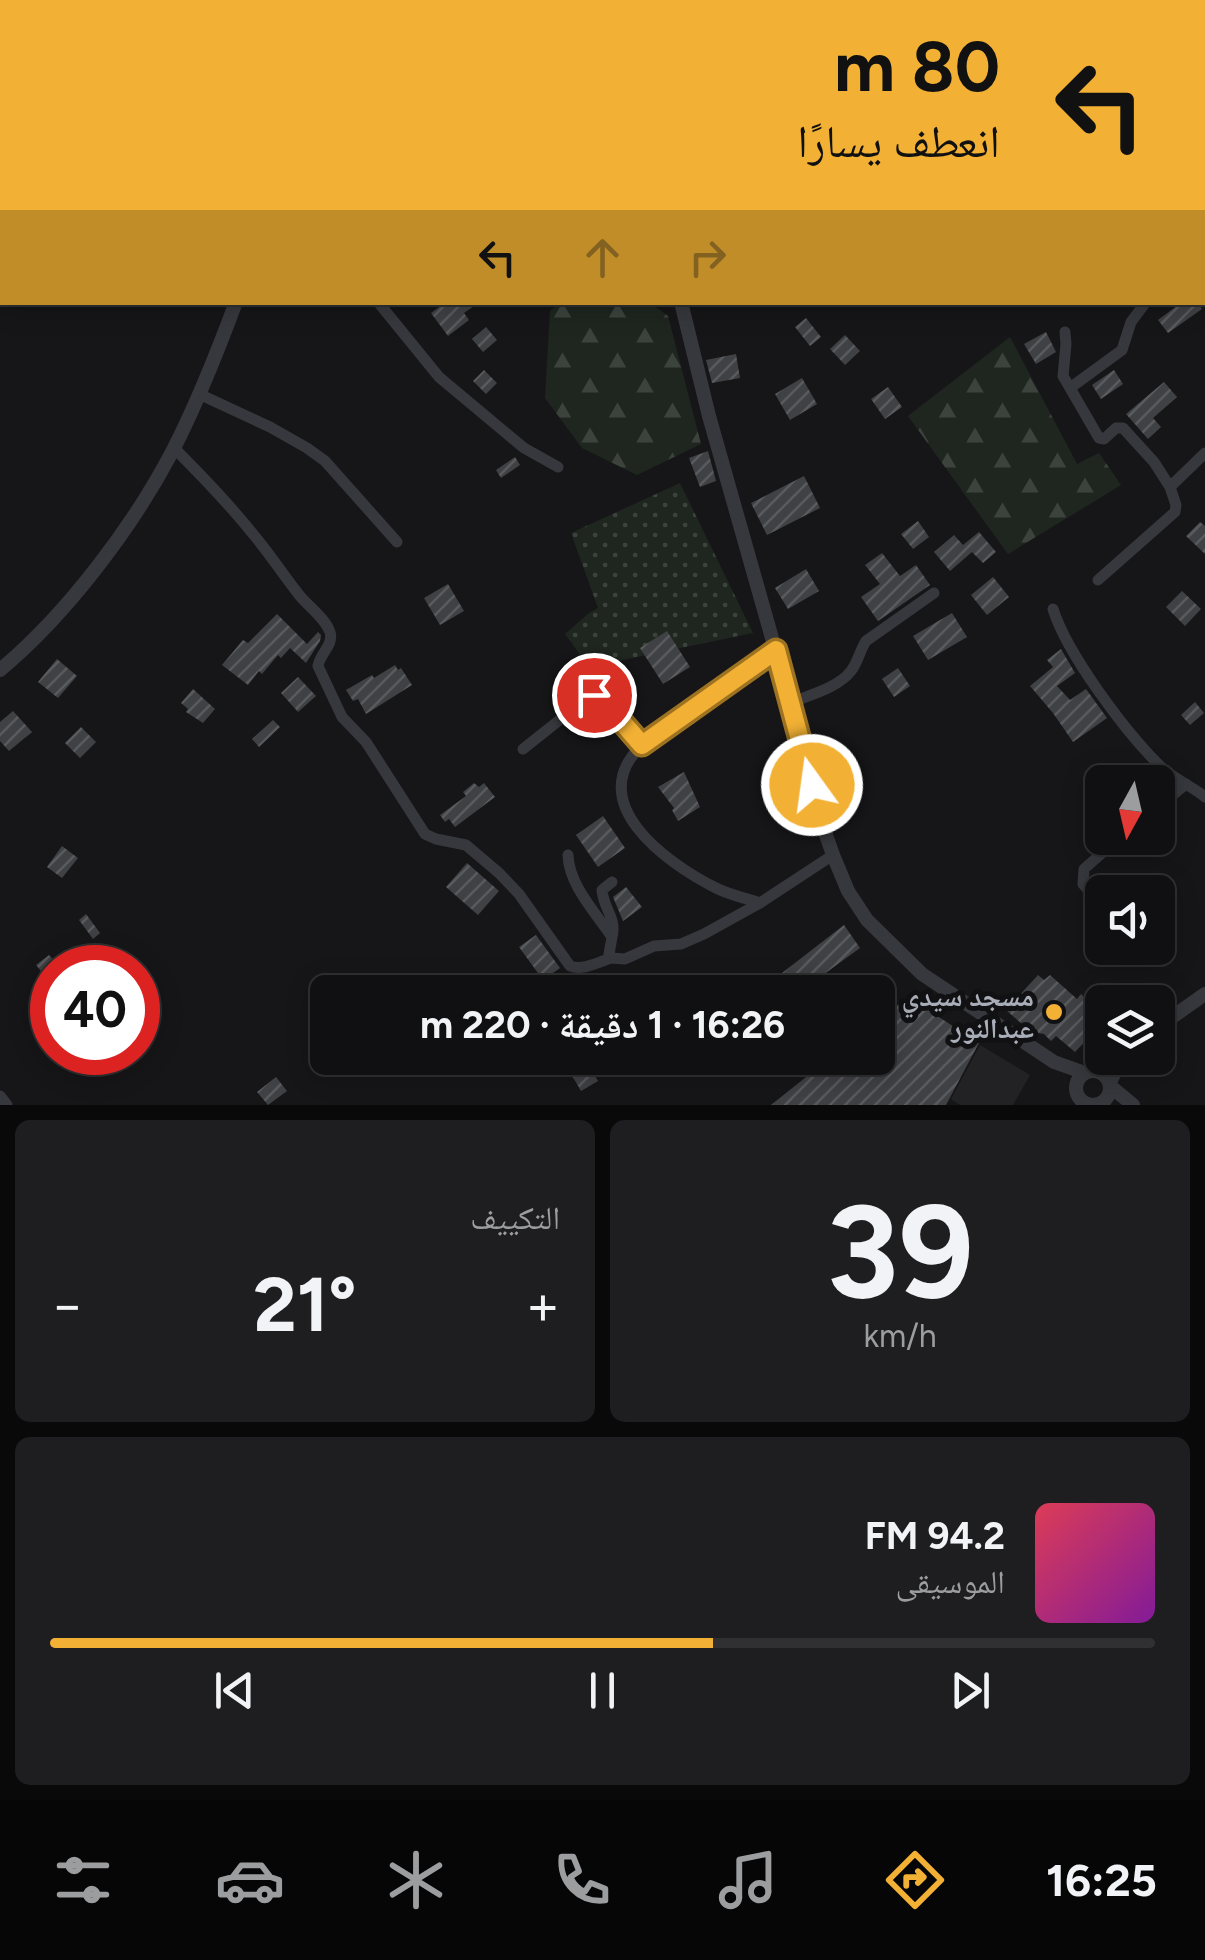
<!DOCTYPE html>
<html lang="ar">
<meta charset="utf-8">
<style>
body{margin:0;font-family:Figtree,"Noto Naskh Arabic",sans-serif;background:#1e1e20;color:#f1f3f6;direction:rtl;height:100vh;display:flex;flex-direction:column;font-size:38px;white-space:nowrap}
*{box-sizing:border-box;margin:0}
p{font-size:32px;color:#9c9d9f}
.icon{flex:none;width:55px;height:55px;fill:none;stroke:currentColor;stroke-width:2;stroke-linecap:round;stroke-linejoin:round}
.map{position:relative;height:1105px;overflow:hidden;direction:ltr}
.details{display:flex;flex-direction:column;gap:15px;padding:15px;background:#09090a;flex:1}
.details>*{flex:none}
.guide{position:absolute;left:0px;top:0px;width:1205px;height:305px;box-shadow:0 5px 25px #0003,0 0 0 2px #303032;direction:rtl;background:#f2b134;color:#111;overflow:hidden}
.needle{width:65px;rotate:188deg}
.tools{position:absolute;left:1085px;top:765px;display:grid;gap:20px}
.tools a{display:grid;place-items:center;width:90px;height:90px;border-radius:15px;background:#101012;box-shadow:0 5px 25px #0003,0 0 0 2px #303032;font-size:50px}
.speed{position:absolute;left:30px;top:945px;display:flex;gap:20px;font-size:50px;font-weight:700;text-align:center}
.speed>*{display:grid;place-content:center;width:130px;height:130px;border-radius:50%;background:#101012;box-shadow:0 5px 25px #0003,0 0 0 2px #303032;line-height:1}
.speed .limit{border:15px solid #d22;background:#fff;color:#111}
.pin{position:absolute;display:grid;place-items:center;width:85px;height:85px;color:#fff;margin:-42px;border:5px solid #fff;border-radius:50%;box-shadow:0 2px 10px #0007}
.me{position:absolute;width:110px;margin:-55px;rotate:346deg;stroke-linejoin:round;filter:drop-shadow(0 0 8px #0008)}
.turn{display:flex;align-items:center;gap:35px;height:210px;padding:0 40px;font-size:45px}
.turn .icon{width:130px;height:130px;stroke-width:2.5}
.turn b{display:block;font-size:70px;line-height:85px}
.lanes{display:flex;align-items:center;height:95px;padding:0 40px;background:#0003;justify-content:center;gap:50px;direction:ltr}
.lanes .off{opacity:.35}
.big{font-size:75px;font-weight:700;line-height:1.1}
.details .widget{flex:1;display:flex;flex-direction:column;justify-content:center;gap:15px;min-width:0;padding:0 35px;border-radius:15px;background:#1e1e20}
.details .dial{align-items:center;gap:0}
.dial b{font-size:130px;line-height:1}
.song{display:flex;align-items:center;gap:30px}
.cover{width:120px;height:120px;border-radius:15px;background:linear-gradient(135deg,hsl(350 70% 55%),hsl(290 70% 35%))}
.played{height:10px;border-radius:5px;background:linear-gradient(90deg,#f2b134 60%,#303032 60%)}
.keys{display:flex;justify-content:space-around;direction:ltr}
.heat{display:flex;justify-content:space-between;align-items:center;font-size:55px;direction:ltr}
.details .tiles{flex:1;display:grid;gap:15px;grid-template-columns:1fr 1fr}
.widget:last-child{grid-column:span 2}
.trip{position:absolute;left:310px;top:975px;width:585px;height:100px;border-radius:15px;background:#101012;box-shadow:0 5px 25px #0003,0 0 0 2px #303032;font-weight:700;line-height:100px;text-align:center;direction:rtl}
.menu{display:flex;height:160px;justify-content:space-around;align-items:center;background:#060607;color:#9c9d9f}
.menu .icon{width:70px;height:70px}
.menu .selected{color:#f2b134}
.menu b{font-size:45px;color:#f1f3f6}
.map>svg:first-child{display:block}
</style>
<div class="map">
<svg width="1205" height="1105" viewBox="0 0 1205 1105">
<defs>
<pattern id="grass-dots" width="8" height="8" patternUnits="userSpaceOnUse" patternTransform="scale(2.5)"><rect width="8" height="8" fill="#1e261f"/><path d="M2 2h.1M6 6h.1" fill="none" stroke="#3c433d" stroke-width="1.8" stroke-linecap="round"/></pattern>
<pattern id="forest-firs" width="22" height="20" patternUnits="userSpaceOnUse" patternTransform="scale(2.5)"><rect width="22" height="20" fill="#1e261f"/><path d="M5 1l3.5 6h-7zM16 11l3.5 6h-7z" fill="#3c433d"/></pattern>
<pattern id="building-hatch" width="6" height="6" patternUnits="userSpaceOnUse" patternTransform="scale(2.5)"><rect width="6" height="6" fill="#404145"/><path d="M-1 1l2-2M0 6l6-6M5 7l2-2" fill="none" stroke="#595a5e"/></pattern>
</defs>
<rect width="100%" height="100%" fill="#161618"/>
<path fill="#222225" d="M980 1045 1030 1075 1013 1105H960L951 1099Z"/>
<path fill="url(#grass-dots)" d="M680 483 753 633 589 667 565 634 589 613 598 608 571 533Z"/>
<path fill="url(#forest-firs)" d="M559 303H650L668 316 701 444 637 475 582 448 545 398 550 311Z
M1010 337 1077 464 1099 453 1121 485 1008 554 908 416Z"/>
<path fill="url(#building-hatch)" d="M446 302H479L464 313 469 320 448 336 431 313Z
M1182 302H1197L1202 309 1168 333 1158 320Z
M806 318 821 337 810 346 795 327Z
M486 327 497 340 483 352 472 339Z
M1046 332 1056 352 1036 364 1024 344Z
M845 335 860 351 845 365 830 349Z
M736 354 740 378 712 383 706 360Z
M484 370 497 383 486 394 473 381Z
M1114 370 1123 384 1101 399 1092 385Z
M802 378 817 404 790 420 775 394Z
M1164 382 1177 397 1153 418 1161 427 1148 439 1126 414Z
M888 387 902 407 885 419 871 399Z
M708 451 716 481 700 487 689 458Z
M515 457 520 465 501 478 496 470Z
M804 476 820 508 767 535 751 503Z
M918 521 929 537 913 549 901 534Z
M1200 522 1205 526V554L1186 536Z
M979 532 996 552 983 563 972 552 950 571 934 552 954 535 963 545Z
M882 553 900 576 916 565 930 585 878 621 861 597 880 584 865 565Z
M806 569 819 591 788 609 775 588Z
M993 577 1009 597 987 615 971 595Z
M448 584 464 611 440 625 424 598Z
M1182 591 1201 609 1185 626 1166 607Z
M952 613 967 637 928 660 913 636Z
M277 614 307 644 318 632 321 635 320 641 306 663 290 648 281 658 278 655 262 674 259 671 248 685 222 665 243 640 248 643Z
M667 631 690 667 663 684 640 648Z
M1061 649 1075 673 1057 686 1070 700 1086 689 1107 718 1073 742 1053 713 1030 686 1053 667 1047 660Z
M57 659 77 676 58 698 38 682Z
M395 665 398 670 401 668 412 685 366 714 358 699 353 701 346 690 372 675 374 678Z
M898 668 910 686 894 697 882 679Z
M298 677 316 696 298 712 281 693Z
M193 689 215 709 203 723 186 712 188 709 181 703Z
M1195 702 1204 713 1190 725 1181 715Z
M13 711 32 732 9 751 0 741V722Z
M273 720 280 727 259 747 252 739Z
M81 727 96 742 80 758 65 743Z
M684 772 700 807 678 821 672 810 674 808 658 787Z
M474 783 479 787 484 783 495 797 455 827 449 819 445 822 440 815 466 796 463 792Z
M603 816 625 848 598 867 576 835Z
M62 846 78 858 62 878 47 867Z
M467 863 499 891 478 915 446 887Z
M626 887 642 907 623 921 613 897Z
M86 914 100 933 93 939 79 920Z
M844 925 860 948 816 980 826 992H797L782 973Z
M536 935 560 968 543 980 519 947Z
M49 955 59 966 52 968V971L46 977 36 965Z
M1038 975 1044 980 1050 975 1077 999 1081 994 1102 1014V1024L1075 1052 1056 1036 1051 1041 1044 1034 1031 1032 1006 1010Z
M908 997 979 1043 946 1105H771L830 1058H878V1021Z
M584 1058 598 1081 581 1091 567 1067Z
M276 1077 287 1091 268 1105 257 1092Z"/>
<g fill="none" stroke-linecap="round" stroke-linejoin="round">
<path stroke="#37383d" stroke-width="11" d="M534 2 538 0
M902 2 906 0
M1082 2 1087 0
M1202 7 1204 27 1202 46
M1202 276 1205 274
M378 302 439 377 524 448 558 467
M1065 332 1066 344 1063 376 1099 438 1104 439 1116 428H1123L1154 462 1170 487
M1070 388 1122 350 1131 322 1146 302
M199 394 270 427 307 448 325 461 397 542
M174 448C202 476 229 504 253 534 270 554 284 576 300 596 309 607 325 618 330 632 334 645 320 653 318 666L342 717 366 742 425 834 436 839 466 845 499 873 519 894 570 966C582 971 599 962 611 958
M1098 580 1175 512 1176 505 1170 487 1205 453
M1053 609C1067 654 1125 731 1159 765 1172 778 1190 785 1205 797
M790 703C809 695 838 688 851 671 858 662 860 650 866 641L934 593
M523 749 591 695 603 699 642 745
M1158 807 1186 784
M568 855C569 885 595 912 612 937L609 954 611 958 625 959 654 946 681 944 704 934 760 903 833 855
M612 882 602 890C603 908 617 918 612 937
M1089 891 1083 884 1084 869 1119 838
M760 903C745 898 730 895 716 888 666 863 582 802 642 745L776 650
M0 1096 7 1105"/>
<path stroke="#37383d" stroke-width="14" d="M360 2 362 0
M664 2V0
M681 302 709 416 806 758 818 812 833 855 848 891 867 920 922 974 1054 1062 1085 1073
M0 670C66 615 132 528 172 452 197 404 217 353 236 302
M1158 1027 1205 994
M1076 1088a17 17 0 1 1 34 0a17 17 0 1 1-34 0Z
M1110 1082 1122 1058
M1110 1086 1133 1105"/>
</g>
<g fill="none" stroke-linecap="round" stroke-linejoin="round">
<g stroke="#9d7322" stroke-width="25">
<path id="route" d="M594 695 603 700 642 745 776 650 812 785"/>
</g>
<use href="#route" stroke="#f2b134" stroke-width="18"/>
</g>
<circle fill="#f2b134" stroke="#111113" stroke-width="4" cx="1054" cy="1012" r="10"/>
<g text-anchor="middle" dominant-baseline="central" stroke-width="10" stroke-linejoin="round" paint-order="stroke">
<g font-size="28" font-weight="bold" fill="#a8adb8" stroke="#111113" text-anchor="end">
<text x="1034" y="996">مسجد سيدي<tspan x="1034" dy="32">عبدالنور</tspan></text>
</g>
</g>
</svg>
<div class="tools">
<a><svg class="needle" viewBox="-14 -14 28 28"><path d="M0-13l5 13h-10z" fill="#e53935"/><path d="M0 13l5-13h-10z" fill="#9c9d9f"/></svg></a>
<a><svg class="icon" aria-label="sound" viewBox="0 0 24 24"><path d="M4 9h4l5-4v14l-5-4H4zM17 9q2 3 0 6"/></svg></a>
<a><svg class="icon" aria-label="layers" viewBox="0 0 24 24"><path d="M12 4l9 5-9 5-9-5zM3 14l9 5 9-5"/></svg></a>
</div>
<div class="speed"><div class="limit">40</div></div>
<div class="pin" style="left:594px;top:695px;background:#d93025"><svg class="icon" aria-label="arrive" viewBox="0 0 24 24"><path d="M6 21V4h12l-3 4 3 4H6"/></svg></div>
<svg class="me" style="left:812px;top:785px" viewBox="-20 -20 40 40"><circle r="17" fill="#f2b134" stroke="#fff" stroke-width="3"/><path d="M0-11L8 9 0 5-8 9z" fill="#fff"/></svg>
<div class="trip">16:26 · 1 دقيقة · 220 m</div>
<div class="guide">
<div class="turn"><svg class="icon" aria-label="left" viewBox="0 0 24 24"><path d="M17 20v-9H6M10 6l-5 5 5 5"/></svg><div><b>80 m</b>انعطف يسارًا</div></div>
<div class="lanes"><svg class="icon" aria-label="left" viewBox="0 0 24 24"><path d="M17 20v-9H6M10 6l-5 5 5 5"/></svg><svg class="icon off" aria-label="ahead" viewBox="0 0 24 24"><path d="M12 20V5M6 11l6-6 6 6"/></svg><svg class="icon off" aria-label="right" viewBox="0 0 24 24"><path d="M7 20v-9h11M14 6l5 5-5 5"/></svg></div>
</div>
</div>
<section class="details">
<div class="tiles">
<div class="widget dial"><b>39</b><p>km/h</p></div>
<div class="widget"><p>التكييف</p>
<div class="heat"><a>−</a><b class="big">21°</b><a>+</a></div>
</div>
<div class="widget">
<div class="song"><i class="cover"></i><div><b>94.2 FM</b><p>الموسيقى</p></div></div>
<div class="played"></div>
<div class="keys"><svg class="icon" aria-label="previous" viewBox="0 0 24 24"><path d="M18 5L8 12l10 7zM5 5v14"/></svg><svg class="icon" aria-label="pause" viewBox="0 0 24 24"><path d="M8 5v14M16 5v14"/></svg><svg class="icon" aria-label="next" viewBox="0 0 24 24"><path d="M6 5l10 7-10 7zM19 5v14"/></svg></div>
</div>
</div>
</section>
<nav class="menu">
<b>16:25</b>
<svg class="icon selected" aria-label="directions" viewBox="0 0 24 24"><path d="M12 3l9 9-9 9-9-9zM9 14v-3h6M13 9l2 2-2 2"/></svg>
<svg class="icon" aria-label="music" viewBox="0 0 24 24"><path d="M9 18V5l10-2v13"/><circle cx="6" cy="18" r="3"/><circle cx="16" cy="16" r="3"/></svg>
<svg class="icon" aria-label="phone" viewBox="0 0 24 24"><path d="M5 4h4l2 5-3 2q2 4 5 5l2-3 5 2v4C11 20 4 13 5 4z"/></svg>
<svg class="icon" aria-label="climate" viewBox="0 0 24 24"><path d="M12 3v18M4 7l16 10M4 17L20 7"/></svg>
<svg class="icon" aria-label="car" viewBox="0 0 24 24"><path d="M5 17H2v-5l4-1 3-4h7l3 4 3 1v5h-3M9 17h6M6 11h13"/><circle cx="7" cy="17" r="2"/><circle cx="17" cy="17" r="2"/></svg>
<svg class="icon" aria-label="filters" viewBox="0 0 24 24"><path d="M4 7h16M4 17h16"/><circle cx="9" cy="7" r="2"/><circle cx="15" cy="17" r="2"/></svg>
</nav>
